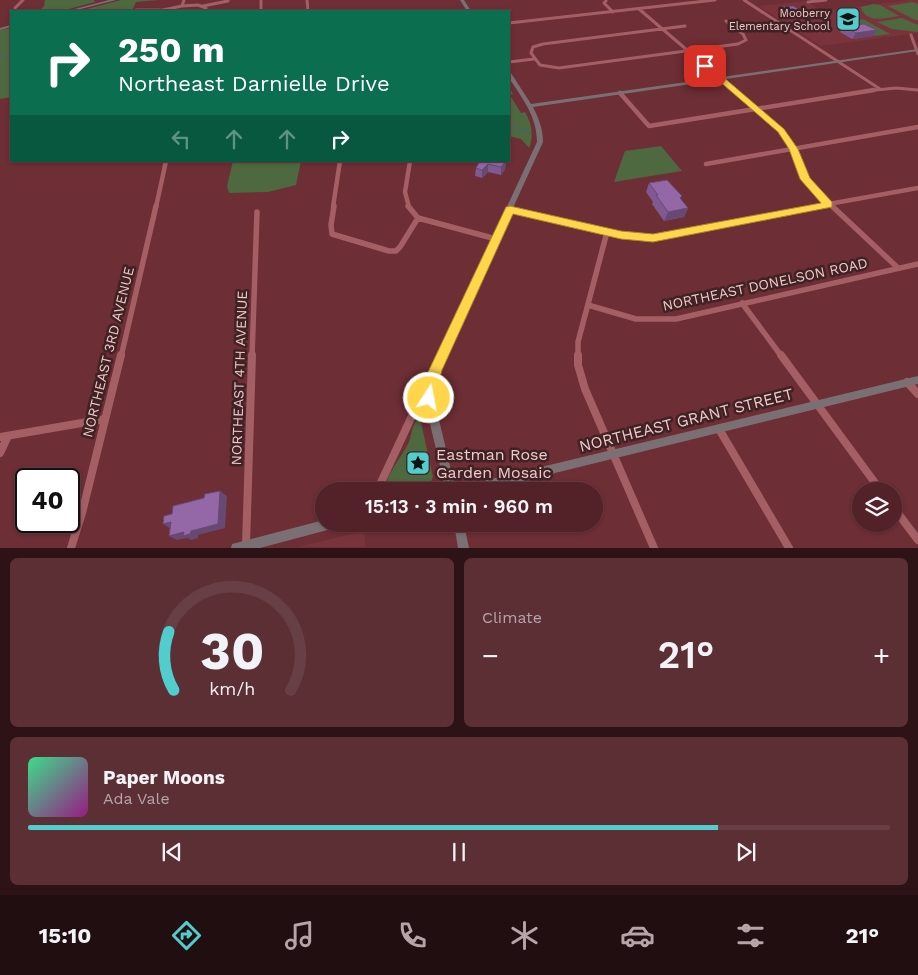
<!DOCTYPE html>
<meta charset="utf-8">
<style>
body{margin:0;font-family:"Work Sans",sans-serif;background:#5c2f34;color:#f1f3f6;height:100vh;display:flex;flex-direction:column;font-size:19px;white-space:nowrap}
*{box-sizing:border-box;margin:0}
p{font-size:16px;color:#b5a4a8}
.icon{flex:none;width:28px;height:28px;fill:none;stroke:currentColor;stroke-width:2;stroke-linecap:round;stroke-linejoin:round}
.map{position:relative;height:548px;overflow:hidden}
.details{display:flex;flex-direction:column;gap:10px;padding:10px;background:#2d1316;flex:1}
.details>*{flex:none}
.hud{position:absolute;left:10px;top:10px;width:500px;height:152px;border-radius:0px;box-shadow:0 1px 4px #0004,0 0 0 1px #683f45;background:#0b6e4f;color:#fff;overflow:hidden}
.controls{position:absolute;left:852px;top:482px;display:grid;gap:10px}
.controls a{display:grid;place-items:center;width:50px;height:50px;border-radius:50%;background:#522228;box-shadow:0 1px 4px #0004,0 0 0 1px #683f45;font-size:25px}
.speed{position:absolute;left:15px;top:468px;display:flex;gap:10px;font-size:25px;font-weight:700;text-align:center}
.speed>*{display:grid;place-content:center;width:65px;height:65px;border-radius:50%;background:#522228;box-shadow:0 1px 4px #0004,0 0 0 1px #683f45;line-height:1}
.speed .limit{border:2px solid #111;border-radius:8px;background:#fff;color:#111}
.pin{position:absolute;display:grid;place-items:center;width:42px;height:42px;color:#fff;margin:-21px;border-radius:10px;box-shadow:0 2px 8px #0006}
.me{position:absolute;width:55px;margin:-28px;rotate:11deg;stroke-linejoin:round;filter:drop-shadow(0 0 4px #0008)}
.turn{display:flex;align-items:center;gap:18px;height:105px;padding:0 25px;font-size:22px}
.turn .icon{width:65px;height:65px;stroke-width:2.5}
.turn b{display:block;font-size:35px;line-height:42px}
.lanes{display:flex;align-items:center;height:48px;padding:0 25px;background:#0003;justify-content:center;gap:25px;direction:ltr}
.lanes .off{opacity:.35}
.big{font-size:38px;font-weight:600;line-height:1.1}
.details .widget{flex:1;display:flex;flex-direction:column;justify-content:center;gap:8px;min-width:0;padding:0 18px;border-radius:8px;background:#5c2f34}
.details .dial{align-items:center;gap:0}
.dial svg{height:130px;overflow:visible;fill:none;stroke:#683f45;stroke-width:7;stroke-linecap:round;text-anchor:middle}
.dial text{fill:#f1f3f6;stroke:none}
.song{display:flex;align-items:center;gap:15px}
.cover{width:60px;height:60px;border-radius:8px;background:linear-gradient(135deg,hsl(150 70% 55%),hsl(310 70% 35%))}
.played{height:5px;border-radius:2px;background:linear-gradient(90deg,#52cdcd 80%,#683f45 80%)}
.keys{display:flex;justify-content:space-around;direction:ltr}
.heat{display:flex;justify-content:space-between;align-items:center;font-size:28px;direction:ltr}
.details .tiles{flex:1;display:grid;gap:10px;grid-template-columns:1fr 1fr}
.widget:last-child{grid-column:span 2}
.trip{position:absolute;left:315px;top:482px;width:288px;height:50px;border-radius:25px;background:#522228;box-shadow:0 1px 4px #0004,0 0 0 1px #683f45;font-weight:600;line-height:50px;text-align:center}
.tabs{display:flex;height:80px;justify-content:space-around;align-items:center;background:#210e10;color:#b5a4a8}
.tabs .icon{width:35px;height:35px}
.tabs .active{color:#52cdcd}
.tabs b{font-size:22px;color:#f1f3f6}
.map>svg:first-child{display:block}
</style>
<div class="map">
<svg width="918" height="548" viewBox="0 0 918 548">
<rect width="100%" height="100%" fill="#6d2e35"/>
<path fill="#7b333b" d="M909 0H918V33L821 46 759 6 806 1 822 11Z
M364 531 366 547H298Z"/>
<path fill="#4e6840" d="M45 0H94L95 2 61 11H39L44 6Z
M121 0H159L136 2 132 11H79Z
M913 2 918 4V20H915L888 6Z
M873 4 880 5 899 16C885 18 866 24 861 7Z
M902 18 918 25V32L892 29 877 22Z
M863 19 890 34 875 36 840 21Z
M11 28V97L0 99V30Z
M509 86 513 94 510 95 521 113 525 112C532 124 534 135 529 148L521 139 509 136Z
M661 146 682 171 614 182 625 151Z
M233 161H301L296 185 268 192 229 193 227 186Z
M420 418 433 477 427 491H384C387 473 401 458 409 442 412 434 412 422 420 418Z"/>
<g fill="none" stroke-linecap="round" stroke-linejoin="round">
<path stroke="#485d82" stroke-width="1" d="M0 56 11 58
M509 126 530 132"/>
<path stroke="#a45f64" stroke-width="3" d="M261 0V11
M307 0 308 11
M744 0 880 89
M606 1 604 3 613 12
M808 2 826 0
M182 6 198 5 206 8V11
M203 6 228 1
M15 8 23 0
M639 9 735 91
M136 10H160
M158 11 182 6 184 0
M509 23 715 0
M685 26 543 44 533 47 531 53 540 65 559 68 738 44 746 40 743 34 726 21
M911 35 918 54
M509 62 534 59
M866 91 896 88 918 90"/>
<path stroke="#a45f64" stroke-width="4.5" d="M733 90 781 131 794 149 800 169 812 188 833 207
M620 93 649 126 874 90
M706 164 918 127
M156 207 166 161
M333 207 340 161
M409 207 405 192 410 161
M812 207 918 188"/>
<path stroke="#a45f64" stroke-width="5.5" d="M334 206 331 225 332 234 389 251H396L400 247 418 218
M408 206 418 218 496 239
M832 206 898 268
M510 210 621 235 653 238 819 206
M742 303 782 357
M588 305 636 319H676L918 264
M121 357 156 206
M252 357 257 212
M578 357V342L607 232"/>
<path stroke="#a45f64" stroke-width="8" d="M578 355V365L585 389 654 548
M781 355 881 491
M907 382 918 394
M719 429 789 548
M0 437 105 419
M0 453 8 436
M377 491 412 416 415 413 431 409
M894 508 918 540
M246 545 252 355
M71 548 82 513 121 355"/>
<path fill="#7a7073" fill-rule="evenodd" d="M109 0H116L73 11H67Z
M460 0H464L471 11H467Z
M11 25V27L0 30V28Z
M918 49V51L533 107C539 119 543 129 543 142L439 370 434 387 435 403 456 491H446L425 403 426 387 431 370 537 142C537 116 522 98 509 78V73H511L531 104Z
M918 376V384L482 491H457L458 487 462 486Z
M324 520V524H336L335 528 260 548H231L232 544 236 543Z
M454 524H464L469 548H458Z"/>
</g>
<path fill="#7f598f" d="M780 7 802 11 799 17 786 18 778 13Z
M844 26 877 30 873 36 852 39 840 32Z
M479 161H506L505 169 501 175 488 172 482 178 475 176 476 168Z
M649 183 681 200 688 208 684 217 664 221 652 204 653 202 646 192Z"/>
<path fill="#684974" d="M802 11 799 17 786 18 789 13Z
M877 30 873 36 852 39 856 33Z
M506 161 505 169 501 175V167Z
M488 164V172L482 178V170Z
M688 208 684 217 664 221 668 212Z
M220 491 227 496 225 528 198 535V538L191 540 187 538 177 540 169 536 191 531Z
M171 522V529L163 524Z"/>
<path fill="#9468a6" stroke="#684974" d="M793 6 802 11 789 13 780 7Z
M864 24 877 30 856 33 844 26Z
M480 161H506L501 167 488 164 482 170 476 168Z
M667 180 682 196 680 198 688 208 668 212 656 195H658L649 183Z
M220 491 218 524 191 531 190 534 183 536 184 532 169 536 171 522 163 524 164 516 172 514 173 506 204 498 205 494Z"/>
<path fill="#ffd54a" stroke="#a68a30" d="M703 64H708L784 129 798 149 810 178 832 202V207L653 242 621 239 513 214 442 370 434 402 429 404 425 402 422 398 429 370 506 207 510 206 621 231 653 234 821 203 800 179 789 149 778 132 703 67Z"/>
<defs>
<g id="school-square" transform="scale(1.25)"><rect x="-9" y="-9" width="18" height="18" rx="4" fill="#52cdcd" stroke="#3f2224"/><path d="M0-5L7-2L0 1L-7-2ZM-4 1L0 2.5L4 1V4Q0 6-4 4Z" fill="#111"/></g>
<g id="sight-square" transform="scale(1.25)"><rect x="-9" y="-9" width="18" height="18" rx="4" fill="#52cdcd" stroke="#3f2224"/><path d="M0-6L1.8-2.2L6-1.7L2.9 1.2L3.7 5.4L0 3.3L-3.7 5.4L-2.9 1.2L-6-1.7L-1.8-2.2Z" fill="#111"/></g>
</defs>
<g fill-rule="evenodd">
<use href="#school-square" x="848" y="19"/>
<use href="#sight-square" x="418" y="463"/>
</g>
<g text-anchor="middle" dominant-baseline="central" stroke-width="5" stroke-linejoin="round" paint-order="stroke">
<g font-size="11" fill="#f1c9ca" stroke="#3f2224" text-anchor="end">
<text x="830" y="13">Mooberry<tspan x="830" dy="13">Elementary School</tspan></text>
</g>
<g font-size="14" fill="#f1c9ca" stroke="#3f2224">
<text transform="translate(765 284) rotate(-12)">NORTHEAST DONELSON ROAD</text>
<text transform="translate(108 352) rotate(-76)">NORTHEAST 3RD AVENUE</text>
<text transform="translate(239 378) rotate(-88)">NORTHEAST 4TH AVENUE</text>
</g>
<g font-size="16" fill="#f1c9ca" stroke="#3f2224">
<text transform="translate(686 420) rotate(-14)">NORTHEAST GRANT STREET</text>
</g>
<g font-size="16" fill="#f1c9ca" stroke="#3f2224" text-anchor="start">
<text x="436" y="454">Eastman Rose<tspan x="436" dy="18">Garden Mosaic</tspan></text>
</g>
</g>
</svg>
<div class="controls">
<a><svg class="icon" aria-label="layers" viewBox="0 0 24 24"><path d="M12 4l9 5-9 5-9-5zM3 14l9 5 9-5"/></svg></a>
</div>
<div class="speed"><div class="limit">40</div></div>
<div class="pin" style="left:705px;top:66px;background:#d93025"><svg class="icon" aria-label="arrive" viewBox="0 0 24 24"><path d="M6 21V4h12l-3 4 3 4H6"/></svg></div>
<svg class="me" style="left:429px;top:398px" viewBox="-20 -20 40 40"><circle r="17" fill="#ffd54a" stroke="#fff" stroke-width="3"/><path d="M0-11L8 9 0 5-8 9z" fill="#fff"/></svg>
<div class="trip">15:13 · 3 min · 960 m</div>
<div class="hud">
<div class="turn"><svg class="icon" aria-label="right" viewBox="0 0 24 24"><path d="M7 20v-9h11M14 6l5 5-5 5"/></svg><div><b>250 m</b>Northeast Darnielle Drive</div></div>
<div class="lanes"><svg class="icon off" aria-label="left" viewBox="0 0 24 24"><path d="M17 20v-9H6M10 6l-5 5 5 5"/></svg><svg class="icon off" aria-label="ahead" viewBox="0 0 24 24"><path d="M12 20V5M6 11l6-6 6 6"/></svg><svg class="icon off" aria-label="ahead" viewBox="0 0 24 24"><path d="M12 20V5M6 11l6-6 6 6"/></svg><svg class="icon" aria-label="right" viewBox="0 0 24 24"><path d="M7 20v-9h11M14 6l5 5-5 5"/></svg></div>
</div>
</div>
<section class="details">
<div class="tiles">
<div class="widget dial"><svg viewBox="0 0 100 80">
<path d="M14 69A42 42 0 1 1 86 69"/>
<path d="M14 69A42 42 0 0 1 11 33" stroke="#52cdcd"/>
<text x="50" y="56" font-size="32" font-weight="700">30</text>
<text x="50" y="72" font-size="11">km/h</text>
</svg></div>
<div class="widget"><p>Climate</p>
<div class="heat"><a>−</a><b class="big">21°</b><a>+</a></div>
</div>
<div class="widget">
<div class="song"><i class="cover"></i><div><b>Paper Moons</b><p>Ada Vale</p></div></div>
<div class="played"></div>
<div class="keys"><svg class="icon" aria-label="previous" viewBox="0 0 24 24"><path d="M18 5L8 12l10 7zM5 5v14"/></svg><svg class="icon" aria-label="pause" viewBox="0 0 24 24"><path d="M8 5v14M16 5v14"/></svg><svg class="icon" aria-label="next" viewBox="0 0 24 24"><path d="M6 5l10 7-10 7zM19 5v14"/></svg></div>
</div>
</div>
</section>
<nav class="tabs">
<b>15:10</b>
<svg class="icon active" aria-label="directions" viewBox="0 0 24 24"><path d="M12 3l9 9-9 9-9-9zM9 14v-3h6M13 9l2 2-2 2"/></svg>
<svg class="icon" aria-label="music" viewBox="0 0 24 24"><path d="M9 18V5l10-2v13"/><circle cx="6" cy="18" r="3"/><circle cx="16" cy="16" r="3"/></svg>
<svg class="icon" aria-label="phone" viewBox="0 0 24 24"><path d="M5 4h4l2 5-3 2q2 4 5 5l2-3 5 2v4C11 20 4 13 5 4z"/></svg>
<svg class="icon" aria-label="climate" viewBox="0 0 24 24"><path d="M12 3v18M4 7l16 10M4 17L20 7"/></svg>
<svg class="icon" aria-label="car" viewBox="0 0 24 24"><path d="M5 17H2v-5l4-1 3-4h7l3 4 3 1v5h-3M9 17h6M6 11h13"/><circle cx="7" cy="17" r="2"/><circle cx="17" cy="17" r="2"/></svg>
<svg class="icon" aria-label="filters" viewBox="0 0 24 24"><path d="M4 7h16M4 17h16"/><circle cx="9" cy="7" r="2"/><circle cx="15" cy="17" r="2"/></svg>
<b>21°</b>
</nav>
